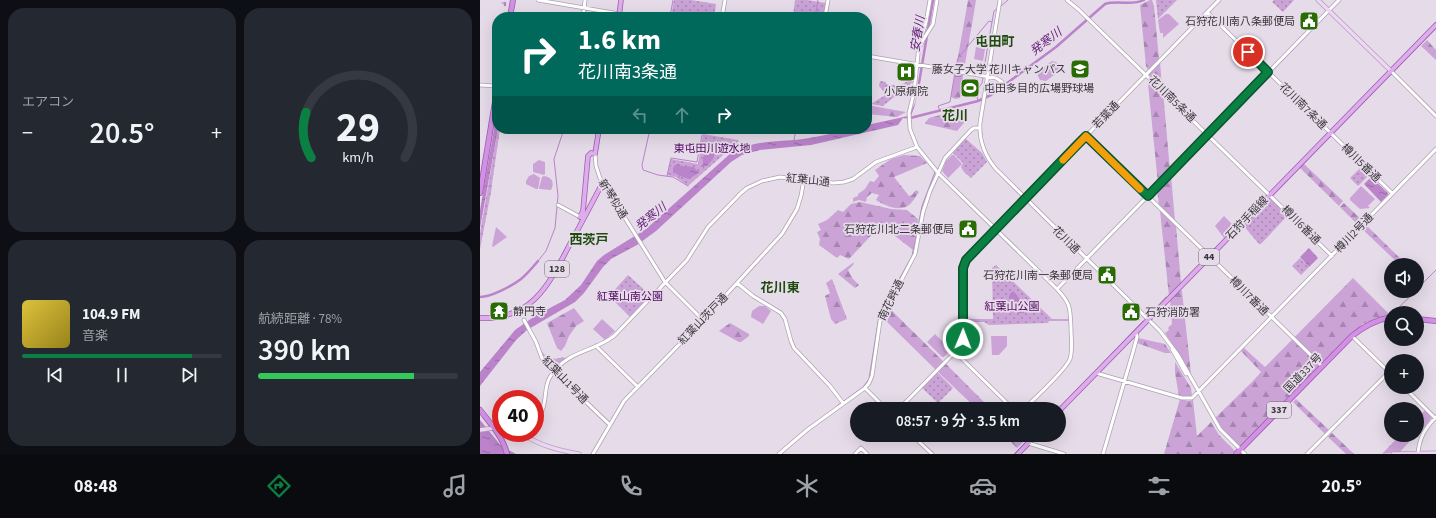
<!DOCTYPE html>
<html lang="ja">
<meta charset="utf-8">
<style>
body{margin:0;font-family:"Source Sans 3","Noto Sans JP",sans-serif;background:#242831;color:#f1f3f6;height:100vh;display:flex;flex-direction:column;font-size:15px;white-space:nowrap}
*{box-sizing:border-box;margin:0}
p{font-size:13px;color:#9ea1a6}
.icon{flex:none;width:22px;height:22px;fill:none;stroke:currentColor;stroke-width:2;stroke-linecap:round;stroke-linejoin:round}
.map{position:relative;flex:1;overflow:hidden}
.details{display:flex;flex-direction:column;gap:8px;padding:8px;background:#0d0f14;width:480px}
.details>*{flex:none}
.guide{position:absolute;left:12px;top:12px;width:380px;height:122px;border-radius:16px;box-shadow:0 4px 16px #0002;background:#00695c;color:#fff;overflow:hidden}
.tools{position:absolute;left:904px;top:258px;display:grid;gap:8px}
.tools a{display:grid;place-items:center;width:40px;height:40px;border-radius:50%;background:#171b24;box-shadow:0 4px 16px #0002;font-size:20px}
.speed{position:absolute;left:12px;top:390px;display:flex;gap:8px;font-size:20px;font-weight:700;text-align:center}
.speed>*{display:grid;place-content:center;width:52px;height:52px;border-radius:50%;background:#171b24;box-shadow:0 4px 16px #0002;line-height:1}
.speed .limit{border:6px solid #d22;background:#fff;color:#111}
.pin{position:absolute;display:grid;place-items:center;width:34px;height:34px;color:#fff;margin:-17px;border:2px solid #fff;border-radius:50%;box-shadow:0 1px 4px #0007}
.me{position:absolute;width:44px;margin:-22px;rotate:1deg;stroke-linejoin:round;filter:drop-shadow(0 0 3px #0008)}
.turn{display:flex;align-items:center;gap:14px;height:84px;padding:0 20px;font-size:18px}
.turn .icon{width:52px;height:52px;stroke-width:2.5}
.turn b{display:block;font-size:28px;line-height:34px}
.lanes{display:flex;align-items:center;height:38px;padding:0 20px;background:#0003;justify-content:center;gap:20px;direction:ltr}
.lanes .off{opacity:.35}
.big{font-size:30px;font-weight:600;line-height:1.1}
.details .card{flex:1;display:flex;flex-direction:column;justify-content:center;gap:6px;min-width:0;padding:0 14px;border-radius:16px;background:#242831}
.details .dial{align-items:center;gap:0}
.dial svg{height:104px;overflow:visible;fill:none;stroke:#363941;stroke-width:7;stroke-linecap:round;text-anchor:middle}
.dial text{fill:#f1f3f6;stroke:none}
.song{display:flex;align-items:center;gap:12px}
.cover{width:48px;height:48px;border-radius:6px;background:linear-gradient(135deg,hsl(50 70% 55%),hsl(50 70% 35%))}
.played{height:4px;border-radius:2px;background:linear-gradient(90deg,#0b8043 85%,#363941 85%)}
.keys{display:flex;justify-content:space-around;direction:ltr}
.heat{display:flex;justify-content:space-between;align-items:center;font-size:22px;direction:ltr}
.charge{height:6px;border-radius:3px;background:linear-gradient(90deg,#34c759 78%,#363941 0)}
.details .tiles{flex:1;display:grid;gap:8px;grid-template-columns:repeat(2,1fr)}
.trip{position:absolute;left:370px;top:402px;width:216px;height:40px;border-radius:20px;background:#171b24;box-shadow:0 4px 16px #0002;font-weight:600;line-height:40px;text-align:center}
.menu{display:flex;height:64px;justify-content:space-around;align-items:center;background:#090b0e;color:#9ea1a6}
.menu .icon{width:28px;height:28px}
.menu .active{color:#0b8043}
.menu b{font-size:18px;color:#f1f3f6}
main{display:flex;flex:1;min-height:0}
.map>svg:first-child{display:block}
</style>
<main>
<section class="details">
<div class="tiles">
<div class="card"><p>エアコン</p>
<div class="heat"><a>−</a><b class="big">20.5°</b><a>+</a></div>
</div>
<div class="card dial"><svg viewBox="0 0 100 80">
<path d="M14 69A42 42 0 1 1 86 69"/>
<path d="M14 69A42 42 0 0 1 10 34" stroke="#0b8043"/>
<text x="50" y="56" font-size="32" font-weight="700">29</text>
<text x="50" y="72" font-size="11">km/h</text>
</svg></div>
<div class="card">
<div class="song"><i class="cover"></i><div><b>104.9 FM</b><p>音楽</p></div></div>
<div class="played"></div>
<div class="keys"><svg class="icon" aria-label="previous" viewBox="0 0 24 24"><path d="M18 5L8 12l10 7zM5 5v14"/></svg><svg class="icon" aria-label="pause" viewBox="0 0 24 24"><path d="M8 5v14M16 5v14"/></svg><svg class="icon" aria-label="next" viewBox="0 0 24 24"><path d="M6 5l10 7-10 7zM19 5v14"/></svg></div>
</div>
<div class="card"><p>航続距離 · 78%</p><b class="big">390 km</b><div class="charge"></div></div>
</div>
</section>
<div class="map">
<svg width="956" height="454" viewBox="0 0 956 454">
<defs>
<pattern id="forest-firs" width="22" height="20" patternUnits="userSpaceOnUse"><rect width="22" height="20" fill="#cba3d7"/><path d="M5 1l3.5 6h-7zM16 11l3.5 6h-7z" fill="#a686b0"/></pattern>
<pattern id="park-dots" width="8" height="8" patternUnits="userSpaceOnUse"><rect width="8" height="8" fill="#cba3d7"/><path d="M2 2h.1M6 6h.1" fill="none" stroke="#a686b0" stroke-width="1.8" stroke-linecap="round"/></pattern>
<pattern id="water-ripples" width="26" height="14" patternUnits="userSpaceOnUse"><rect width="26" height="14" fill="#ba83ca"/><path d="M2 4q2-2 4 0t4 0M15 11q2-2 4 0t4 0" fill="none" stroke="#986ca5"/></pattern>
</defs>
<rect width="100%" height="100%" fill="#e6dbe9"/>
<path fill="url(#forest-firs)" d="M488 0H496C491 33 484 65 480 98L475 99 471 97Z
M670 0H672L674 6 679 59 668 70 666 66 660 5Z
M947 40 956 50V60L941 46Z
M680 62 682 88 669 75V73Z
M668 78 683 91 690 171 678 184 668 84Z
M387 105 426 112 417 117 387 114Z
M476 111 478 116 476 117V119L479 120 481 119 484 120V123L477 131 446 124 445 123 449 118Z
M424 155 440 156 447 163 414 177 429 196 432 195 436 190 439 192C436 196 433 202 429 205 420 212 405 206 396 200L399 195 392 193 387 197 386 202 379 200 373 202V198L378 196V194L385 189 390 181 394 182 399 176 395 170 411 159Z
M823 163 863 201 859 206 819 167Z
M691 175 695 221 679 206 677 188Z
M380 202 411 209 427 210 438 219 433 250 401 225 369 259 360 255 357 258 339 245 340 239 337 232 341 230 338 224 347 220 358 210 363 212 371 204Z
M864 203 884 222 879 226 860 207Z
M680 211 696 226 701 283 689 296Z
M885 224 927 265H920L881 228Z
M374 262 373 265 368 270 373 279 379 285 375 288 358 274Z
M873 278 909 314 883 324 876 330 760 447 743 431 735 418 773 381 781 372 761 351 764 348 785 367Z
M352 279 367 319 355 324 351 319 345 296 350 293 346 283Z
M700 290 702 291 711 374 685 333 689 330 688 328 692 324 690 300Z
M408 307 464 362 456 370 403 318Z
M94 308 104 321 96 326 89 336 85 346 81 351 77 348 67 323Z
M250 323 269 334V336L261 342H259L239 331Z
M658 338 685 344 691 353H685L657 343Z
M695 362 711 388 712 396C708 398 704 397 699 396L695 373Z
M466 364 511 409H497L458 372Z
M700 399 708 401 713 400 717 436 731 422 739 435 755 451 752 454H684Z
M816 399 849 430 845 434 813 402Z
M945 410 952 417 943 429H941L937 433V418Z
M852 433 874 454H866L848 437Z
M524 435H538L544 441 537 448Z
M920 435H935L920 452 902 454Z"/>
<path fill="url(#park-dots)" d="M194 0H211L236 4 234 17H191Z
M315 0H327L346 3 344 17 313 16Z
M676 0H697L678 19Z
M794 0H814L803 12 792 2Z
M434 77 433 82 403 106 391 104Z
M400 81 406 82V84L418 86 406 94 399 86Z
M18 129H20L12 184V187L0 249V233Z
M223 134 258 140 259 141 208 186 196 177 187 175 191 159 218 164Z
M485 138 502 153 507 162 491 178 484 172 481 167 483 163 473 153Z
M882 166 890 174 878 186 870 178Z
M789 198H791L808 215 781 244H779L763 225Z
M820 258 829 267 821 275 812 266Z
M516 265 572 319H589V321H569L568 323 509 325 504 322H485V319H513L512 268Z
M148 275 170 295 150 317 129 296Z
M60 349C66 358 72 361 83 357L86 359 74 371 64 361Z
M457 372 473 388 458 403 442 388Z"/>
<path fill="#cba3d7" d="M686 14H689L699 24 683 38V33H680L678 20Z
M496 47 505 49 503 61 494 59Z
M572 61 576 62 579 65 578 72 566 81 560 80 558 76V72Z
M472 155H474L482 164 468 178 462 171 466 161Z
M59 160 65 162V174L64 175 53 172V164Z
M54 174 60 178 58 189H56L46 184V181L49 176Z
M64 176C72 177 75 183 71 190L60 189 59 188 62 177Z
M881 186 895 199 888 206 890 208 880 209 870 200V198Z
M744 216 754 226V227L744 238 735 226Z
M16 227 27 237 13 247 12 246Z
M520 299C529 301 531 306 530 314L516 316 514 313 515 300Z
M279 306H285L291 311 283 324 271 317 272 311Z
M122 319 135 331 125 340 113 329Z
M455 334 471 350 464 357H462L447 342Z
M511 336H527V346L519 355H512Z"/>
<path fill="url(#water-ripples)" d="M440 79 435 105 431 116 438 117 432 119 423 118 418 125 331 145 280 150 262 155 251 162 176 231 157 245 131 259 123 267 104 293 95 302 47 330 36 340 0 386V372L35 330 55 316 85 300 101 285 117 261 124 255 166 229 251 153C277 138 302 143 329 138 350 135 365 129 387 129V125L428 116 430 114 435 103Z
M17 112 18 129 0 228V210Z
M227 143 237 144 239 148 236 151 233 159 227 166H225L223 169C222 163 224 154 225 146Z
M199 164 201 166 214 167 217 171 220 172 209 179 200 176 198 180 199 174 193 173V168L195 165Z
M891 177 908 193V195L901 202 884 184Z
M829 248 838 258 829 267 820 257Z
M533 291 537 295 539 300 544 301 548 306V308L543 309 544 313H535L532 310 533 305 529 297 530 294Z
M0 420 22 447 36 454H0Z"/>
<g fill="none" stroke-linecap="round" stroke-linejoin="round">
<path stroke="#ba83ca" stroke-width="1" d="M22 3H25
M521 6 528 0
M190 17 193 0
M335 17 338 0
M475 69 478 58 509 21 512 22 514 11 518 8
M503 74 512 22
M498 101 496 92 502 83 503 77
M460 111 458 106 470 102 475 72
M170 129 162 165 163 170 178 175 193 177 208 186
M222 132 223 129
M314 140 316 129
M187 176 191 158 217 162 222 135
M58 261 66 251 75 228 78 196 74 159 84 129
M937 289 956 270
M676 308 686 297
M916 310 936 291
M669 315 672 311
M620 366 663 321
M364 401 383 387 389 379 399 316 432 256 442 206 455 172
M358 405 361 403
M578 409 618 368
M534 454 553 435"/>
<path stroke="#ba83ca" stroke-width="2.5" d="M25 3V5
M439 83 453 0
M434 117 498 101 511 95 576 47 625 4C638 0 652 6 664 0
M0 297C11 297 32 286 41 279 47 274 53 267 58 261"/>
<g stroke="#ada3b0" stroke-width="4.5">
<path id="tertiary" d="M58 0 157 17
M520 0 500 123C499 140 505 156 516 169L680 331 698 355 740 429 765 454
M587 0 599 10 852 256
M727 12 912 193
M103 17 105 0
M242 17 245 0
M345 17 348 0
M441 45 443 40 453 24 457 0
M387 56 516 78 522 82
M911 71 956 116
M0 85 16 86
M606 136 842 366
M437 147 430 129 429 113 434 92 439 45 446 22 450 0
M115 154 116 166 120 178 185 282 223 320
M78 205 102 218
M257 283 273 296 301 313 305 319 311 341 314 348 350 386 363 403
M577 289 859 0
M44 320 56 342 63 361 129 424
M872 336 911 374
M116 346 158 387
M692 349 706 374
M475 352 533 409
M616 373 702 398H712L956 149
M924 387 955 418
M385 388 406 409
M419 409 475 352 480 346 484 335 483 268 488 257 739 0
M55 423C59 417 63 411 64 404 66 395 65 385 70 377 87 350 112 353 134 336L207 260 228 227 261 193 267 188 282 181 300 177 354 183 364 182 373 179 396 162 437 147 459 174 577 289C591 304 590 308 591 328 591 338 593 350 590 359 585 371 554 399 544 409
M432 435 452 454
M548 443 584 454
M113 454 144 401 223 320 302 234 317 209 321 196 324 179
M299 454 327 430 385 388 389 383 392 376 400 321 435 254 443 212 450 191 465 158 491 130 494 128H500
M375 454 381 448 387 454
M623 454 653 352 657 337 656 332
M827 454 909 372
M938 454C939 438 945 428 956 417"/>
</g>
<g stroke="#ada3b0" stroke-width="5">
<path id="secondary" d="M838 0 911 71
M0 430 21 427
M41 433C60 446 78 450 99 454
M913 454 956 453"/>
</g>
<g stroke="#975fa7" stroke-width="5.5">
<path id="primary" d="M139 17 141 0
M100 217 103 211 108 156 111 153 115 154 119 129
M0 318C53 320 69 284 90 244 101 224 112 203 123 182
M579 411 956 25
M538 454 556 435"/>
</g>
<g stroke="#975fa7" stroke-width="6">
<path id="trunk" d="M30 17 33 0
M15 92 17 78
M0 193 17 90
M937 319 956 321
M0 410C11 424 23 437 27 454
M756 454 872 336C884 326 896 320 911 317"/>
</g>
<use href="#tertiary" stroke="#fff" stroke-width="3"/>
<use href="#secondary" stroke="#efd6f6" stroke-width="3.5"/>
<use href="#primary" stroke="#dfaced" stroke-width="4"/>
<use href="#trunk" stroke="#d490e7" stroke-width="4.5"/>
</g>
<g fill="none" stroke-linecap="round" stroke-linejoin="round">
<g stroke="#07532c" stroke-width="10">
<path id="route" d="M483 339V268L486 260 597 145 606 136 668 196 788 72 768 52"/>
</g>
<use href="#route" stroke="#0b8043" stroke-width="7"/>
<path stroke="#f59e0b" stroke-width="7" d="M583 160 606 136 660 189"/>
</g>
<defs>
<g id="civic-square" transform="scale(1)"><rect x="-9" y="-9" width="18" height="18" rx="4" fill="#286c03" stroke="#e6dbe9"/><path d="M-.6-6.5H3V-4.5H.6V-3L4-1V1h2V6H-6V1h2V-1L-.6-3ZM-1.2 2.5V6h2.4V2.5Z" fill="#fff"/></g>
<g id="university-square" transform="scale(1)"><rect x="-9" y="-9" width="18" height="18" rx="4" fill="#286c03" stroke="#e6dbe9"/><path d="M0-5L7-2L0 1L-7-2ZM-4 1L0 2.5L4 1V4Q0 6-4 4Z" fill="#fff"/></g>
<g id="hospital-square" transform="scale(1)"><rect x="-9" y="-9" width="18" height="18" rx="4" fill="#286c03" stroke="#e6dbe9"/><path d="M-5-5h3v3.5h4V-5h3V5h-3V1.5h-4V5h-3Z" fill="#fff"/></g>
<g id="stadium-square" transform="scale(1)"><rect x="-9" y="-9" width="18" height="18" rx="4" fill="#286c03" stroke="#e6dbe9"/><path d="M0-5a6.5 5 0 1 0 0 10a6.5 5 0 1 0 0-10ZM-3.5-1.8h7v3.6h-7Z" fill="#fff"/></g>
<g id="temple-square" transform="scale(1)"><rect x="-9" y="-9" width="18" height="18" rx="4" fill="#286c03" stroke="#e6dbe9"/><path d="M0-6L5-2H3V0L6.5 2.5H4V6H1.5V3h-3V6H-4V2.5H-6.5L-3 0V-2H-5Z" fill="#fff"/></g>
</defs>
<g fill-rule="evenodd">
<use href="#civic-square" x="829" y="21"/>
<use href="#university-square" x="600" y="69"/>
<use href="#hospital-square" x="426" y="72"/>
<use href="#stadium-square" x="490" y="88"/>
<use href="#civic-square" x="488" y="229"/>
<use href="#civic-square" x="627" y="275"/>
<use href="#temple-square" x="19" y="311"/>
<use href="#civic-square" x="651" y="312"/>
</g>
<g text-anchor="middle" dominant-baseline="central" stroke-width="3.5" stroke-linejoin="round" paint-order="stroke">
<g fill="#e6dbe9" stroke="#6e686f" stroke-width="1">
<rect x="719" y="249" width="20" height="16" rx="3"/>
<rect x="65" y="261" width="24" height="16" rx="3"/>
<rect x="787" y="402" width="24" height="16" rx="3"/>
</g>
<g font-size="10" font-weight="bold" fill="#3a363b">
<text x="729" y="257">44</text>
<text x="77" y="269">128</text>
<text x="799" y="410">337</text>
</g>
<g font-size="11" fill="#3a363b" stroke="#e6dbe9" text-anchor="end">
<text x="815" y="21">石狩花川南八条郵便局</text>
<text x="586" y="69">藤女子大学 花川キャンパス</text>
<text x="504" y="88" text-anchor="start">屯田多目的広場野球場</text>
<text x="426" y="91" text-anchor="middle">小原病院</text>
<text x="474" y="229">石狩花川北二条郵便局</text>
<text x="613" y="275">石狩花川南一条郵便局</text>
<text x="33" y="311" text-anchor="start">静円寺</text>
<text x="665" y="312" text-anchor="start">石狩消防署</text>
</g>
<g font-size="11" fill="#3a363b" stroke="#e6dbe9">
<text transform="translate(692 99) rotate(44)">花川南5条通</text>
<text transform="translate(823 106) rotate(44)">花川南7条通</text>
<text transform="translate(626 115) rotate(-46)">若葉通</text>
<text transform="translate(881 163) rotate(44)">樽川5番通</text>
<text transform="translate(328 180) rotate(6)">紅葉山通</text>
<text transform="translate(133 199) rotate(58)">新琴似通</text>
<text transform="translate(767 218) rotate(-46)">石狩手稲線</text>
<text transform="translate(821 225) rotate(45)">樽川6番通</text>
<text transform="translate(874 233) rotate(-46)">樽川2号通</text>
<text transform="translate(586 240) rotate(45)">花川通</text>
<text transform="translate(769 296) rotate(45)">樽川7番通</text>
<text transform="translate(411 300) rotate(-64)">南花畔通</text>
<text transform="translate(223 319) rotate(-46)">紅葉山茨戸通</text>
<text transform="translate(823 373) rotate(-46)">国道337号</text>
<text transform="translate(85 380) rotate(46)">紅葉山1号通</text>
</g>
<g font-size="11" fill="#510762" stroke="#e6dbe9">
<text x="232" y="148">東屯田川遊水地</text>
<text x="150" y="296">紅葉山南公園</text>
<text x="532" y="306">紅葉山公園</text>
</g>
<g font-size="12" font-style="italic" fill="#68257a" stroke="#e6dbe9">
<text transform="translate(438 34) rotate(-81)">安春川</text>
<text transform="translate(566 42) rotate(-38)">発寒川</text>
<text transform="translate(171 217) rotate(-39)">発寒川</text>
</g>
<g font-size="13" font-weight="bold" fill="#204b0f" stroke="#e6dbe9">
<text x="515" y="42">屯田町</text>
<text x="475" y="116">花川</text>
<text x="109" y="240">西茨戸</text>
<text x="300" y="288">花川東</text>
</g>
</g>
</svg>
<div class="tools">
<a><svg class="icon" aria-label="sound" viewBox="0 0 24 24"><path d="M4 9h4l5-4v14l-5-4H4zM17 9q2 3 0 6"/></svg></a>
<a><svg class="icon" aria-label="search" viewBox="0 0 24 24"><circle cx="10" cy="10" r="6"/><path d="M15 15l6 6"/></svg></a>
<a>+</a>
<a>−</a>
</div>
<div class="speed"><div class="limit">40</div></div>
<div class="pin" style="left:768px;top:52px;background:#d93025"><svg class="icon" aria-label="arrive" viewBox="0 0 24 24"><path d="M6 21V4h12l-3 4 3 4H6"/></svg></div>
<svg class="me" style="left:483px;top:339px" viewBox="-20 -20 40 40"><circle r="17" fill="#0b8043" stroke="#fff" stroke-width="3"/><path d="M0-11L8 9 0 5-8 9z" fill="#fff"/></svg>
<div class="trip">08:57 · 9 分 · 3.5 km</div>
<div class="guide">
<div class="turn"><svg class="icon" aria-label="right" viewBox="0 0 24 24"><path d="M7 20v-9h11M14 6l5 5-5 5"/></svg><div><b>1.6 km</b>花川南3条通</div></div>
<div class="lanes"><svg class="icon off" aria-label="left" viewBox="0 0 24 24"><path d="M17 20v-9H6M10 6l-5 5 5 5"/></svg><svg class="icon off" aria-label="ahead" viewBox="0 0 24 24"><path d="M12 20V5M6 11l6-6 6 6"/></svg><svg class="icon" aria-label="right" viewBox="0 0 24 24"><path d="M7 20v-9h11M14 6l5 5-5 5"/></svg></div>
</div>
</div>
</main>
<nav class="menu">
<b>08:48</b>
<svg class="icon active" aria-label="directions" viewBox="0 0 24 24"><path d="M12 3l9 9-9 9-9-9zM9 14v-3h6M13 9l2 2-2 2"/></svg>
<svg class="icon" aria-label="music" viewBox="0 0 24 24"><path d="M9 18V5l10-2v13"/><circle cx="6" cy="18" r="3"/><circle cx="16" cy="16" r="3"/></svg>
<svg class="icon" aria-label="phone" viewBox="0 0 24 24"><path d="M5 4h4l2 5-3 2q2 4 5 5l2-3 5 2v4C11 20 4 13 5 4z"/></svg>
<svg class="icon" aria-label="climate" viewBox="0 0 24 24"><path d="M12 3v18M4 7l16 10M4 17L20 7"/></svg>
<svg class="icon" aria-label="car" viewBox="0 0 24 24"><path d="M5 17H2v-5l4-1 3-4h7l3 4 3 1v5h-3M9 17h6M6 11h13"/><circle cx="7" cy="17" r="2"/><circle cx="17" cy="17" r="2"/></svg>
<svg class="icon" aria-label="filters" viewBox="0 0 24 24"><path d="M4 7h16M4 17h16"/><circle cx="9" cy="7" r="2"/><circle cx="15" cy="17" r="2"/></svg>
<b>20.5°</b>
</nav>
